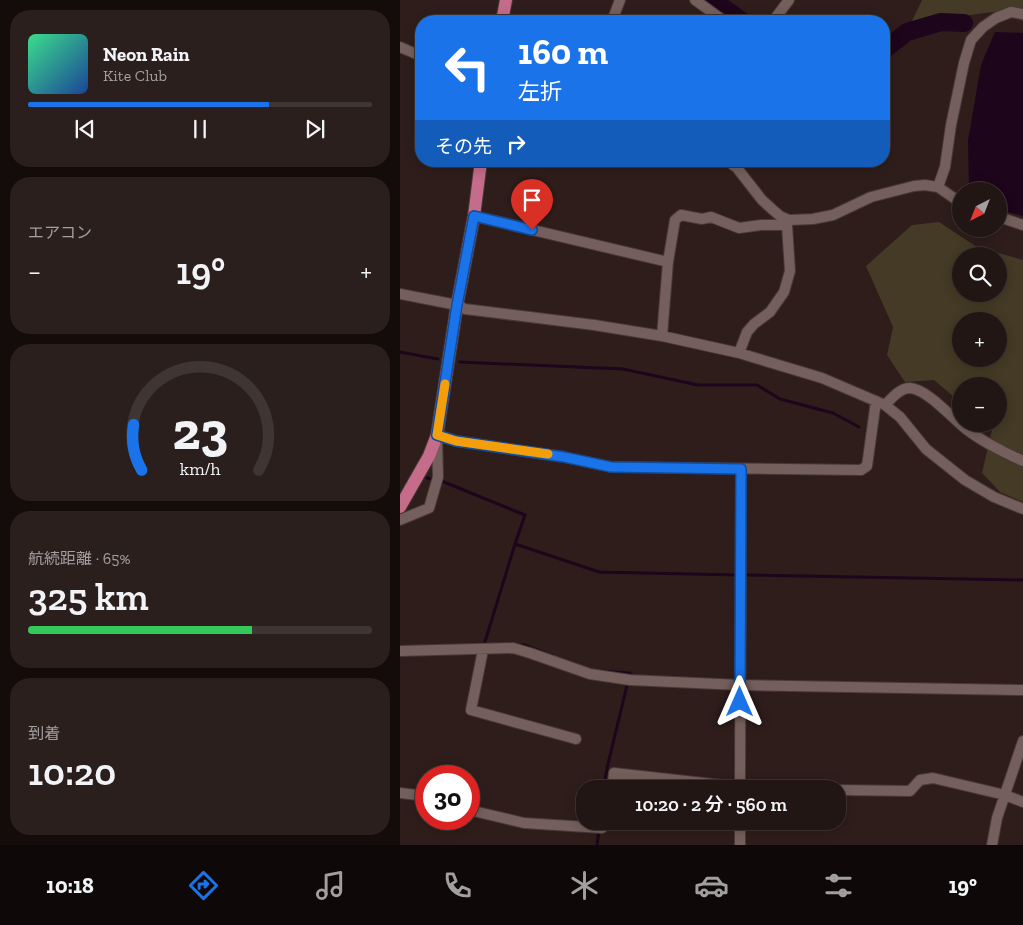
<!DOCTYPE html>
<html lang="ja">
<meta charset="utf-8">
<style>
body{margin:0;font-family:"Zilla Slab","Noto Sans JP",serif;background:#2a1f1d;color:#f1f3f6;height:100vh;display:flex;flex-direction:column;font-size:19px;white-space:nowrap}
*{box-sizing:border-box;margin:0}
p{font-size:16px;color:#a29fa0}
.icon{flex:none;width:28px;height:28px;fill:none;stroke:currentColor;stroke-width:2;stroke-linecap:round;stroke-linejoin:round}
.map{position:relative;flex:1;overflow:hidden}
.sheet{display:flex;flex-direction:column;gap:10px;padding:10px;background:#130c0b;width:400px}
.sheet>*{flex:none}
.top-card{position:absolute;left:15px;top:15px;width:475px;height:152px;border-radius:20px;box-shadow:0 2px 12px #0003,0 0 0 1px #3f3534;background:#1a73e8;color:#fff;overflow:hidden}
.needle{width:32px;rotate:222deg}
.tools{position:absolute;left:552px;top:182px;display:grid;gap:10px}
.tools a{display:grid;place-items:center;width:55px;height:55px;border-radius:50%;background:#221614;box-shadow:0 2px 12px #0003,0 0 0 1px #3f3534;font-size:25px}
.speed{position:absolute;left:15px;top:765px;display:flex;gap:10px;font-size:25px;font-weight:700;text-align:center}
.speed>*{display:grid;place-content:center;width:65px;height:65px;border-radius:50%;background:#221614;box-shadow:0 2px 12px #0003,0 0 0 1px #3f3534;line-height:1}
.speed .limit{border:8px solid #d22;background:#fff;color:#111}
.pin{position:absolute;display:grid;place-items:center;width:42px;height:42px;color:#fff;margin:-51px -21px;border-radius:50% 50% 50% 0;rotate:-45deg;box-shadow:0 0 5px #0007}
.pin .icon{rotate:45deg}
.me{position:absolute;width:55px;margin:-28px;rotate:0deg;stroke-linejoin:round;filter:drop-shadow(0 0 4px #0008)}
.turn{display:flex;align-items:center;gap:18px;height:105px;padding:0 20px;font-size:22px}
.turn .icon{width:65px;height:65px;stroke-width:2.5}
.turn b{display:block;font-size:35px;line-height:42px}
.then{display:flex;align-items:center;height:48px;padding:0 20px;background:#0003;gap:10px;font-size:19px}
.big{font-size:38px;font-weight:600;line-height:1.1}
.sheet .tile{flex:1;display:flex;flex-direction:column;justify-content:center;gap:8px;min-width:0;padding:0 18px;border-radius:20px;background:#2a1f1d}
.sheet .dial{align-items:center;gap:0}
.dial svg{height:130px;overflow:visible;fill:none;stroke:#3f3534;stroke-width:7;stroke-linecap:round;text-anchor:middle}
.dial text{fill:#f1f3f6;stroke:none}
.song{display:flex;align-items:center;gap:15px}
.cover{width:60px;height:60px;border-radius:8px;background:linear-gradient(135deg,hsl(150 70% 55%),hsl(220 70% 35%))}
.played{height:5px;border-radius:2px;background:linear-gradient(90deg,#1a73e8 70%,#3f3534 70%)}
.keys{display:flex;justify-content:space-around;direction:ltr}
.heat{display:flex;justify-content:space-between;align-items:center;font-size:28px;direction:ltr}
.charge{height:8px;border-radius:4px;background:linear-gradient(90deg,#34c759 65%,#3f3534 0)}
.trip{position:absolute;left:176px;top:780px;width:270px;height:50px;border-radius:20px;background:#221614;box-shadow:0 2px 12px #0003,0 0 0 1px #3f3534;font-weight:600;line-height:50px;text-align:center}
.tab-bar{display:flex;height:80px;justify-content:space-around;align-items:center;background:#0e0908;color:#a29fa0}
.tab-bar .icon{width:35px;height:35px}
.tab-bar .on{color:#1a73e8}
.tab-bar b{font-size:22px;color:#f1f3f6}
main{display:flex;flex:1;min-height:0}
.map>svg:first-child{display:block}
</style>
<main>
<section class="sheet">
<div class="tile">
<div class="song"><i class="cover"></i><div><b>Neon Rain</b><p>Kite Club</p></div></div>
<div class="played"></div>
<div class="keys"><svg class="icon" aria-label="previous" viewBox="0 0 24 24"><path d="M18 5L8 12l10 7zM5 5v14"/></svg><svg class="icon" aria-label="pause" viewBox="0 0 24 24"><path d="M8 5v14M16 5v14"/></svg><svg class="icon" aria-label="next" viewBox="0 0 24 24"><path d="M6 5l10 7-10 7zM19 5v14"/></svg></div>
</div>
<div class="tile"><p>エアコン</p>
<div class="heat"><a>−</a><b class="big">19°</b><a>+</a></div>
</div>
<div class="tile dial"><svg viewBox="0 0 100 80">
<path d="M14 69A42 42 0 1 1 86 69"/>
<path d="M14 69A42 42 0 0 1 9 41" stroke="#1a73e8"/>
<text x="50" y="56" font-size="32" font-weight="700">23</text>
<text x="50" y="72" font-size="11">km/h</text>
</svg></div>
<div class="tile"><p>航続距離 · 65%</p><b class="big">325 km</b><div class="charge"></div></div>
<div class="tile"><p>到着</p><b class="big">10:20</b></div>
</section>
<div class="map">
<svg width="623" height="845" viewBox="0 0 623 845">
<rect width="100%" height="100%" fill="#2e1d1b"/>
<path fill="#443a25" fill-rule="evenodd" d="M522 0H623V21L593 12 511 23Z
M539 222 577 247 623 260V502L600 492 582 473 592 430 586 424H599V386H561V403L534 380 505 382 487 355 493 327 466 266 512 225ZM561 256H599V294H561ZM561 321H599V359H561Z"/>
<path fill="#1d051c" d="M595 32 623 33V216L599 210V191H569L568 141 581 65Z"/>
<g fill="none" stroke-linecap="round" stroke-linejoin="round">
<path stroke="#1d051c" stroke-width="3" d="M0 352 38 359
M60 362 223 369 298 385H357L380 399 433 413 459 427
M27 478 44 482 125 515 115 544 199 572 337 575
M346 575 623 580
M85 645H84L115 544
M118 645H124L153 656
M201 671 230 673 207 768 204 789
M197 845 200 821"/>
<path stroke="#1d051c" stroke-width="18" d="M313 0 342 21
M484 50 507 32 541 22 564 23"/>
<g stroke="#483938" stroke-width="12">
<path id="minor" d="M295 0 324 21
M212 21 220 0
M373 21 389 0
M0 47 21 56
M328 161 337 168 362 200 373 210 380 216 389 220 413 219 433 215 471 197 514 186 525 185 538 187 561 203
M538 187 545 167 551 125 564 63 571 40 583 27 596 18 611 12 623 14
M74 216 268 262
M599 217 623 225
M0 294 57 305 65 309 194 325 262 336 339 353 422 378 485 405 500 417 526 449 565 480 594 497 623 509
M262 336 268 262 275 220 281 215 302 219 311 217 339 228 361 225H387L389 220
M339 353 347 332 354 324 370 312 384 292 390 271 387 225
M485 405C492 398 500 388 510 388 527 389 552 418 566 429 583 442 603 452 623 461
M0 520 29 508 38 477 37 435 56 441 164 457 211 467 461 470 467 466 476 401
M83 650 71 710 176 739
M0 651 113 648 130 653 190 674 230 680 340 685 623 690
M212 789 214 773 340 787 404 789
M340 789 341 469
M438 790 510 791 520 780 533 778 605 795 623 802
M0 793 26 796
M69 810 124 823 202 828 206 824 207 821
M340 845V821
M592 845 597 818 623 741"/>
</g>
<g stroke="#483938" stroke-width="14">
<path id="major" d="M102 21 106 0
M0 507 29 456 37 435 57 305 74 216 81 161"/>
</g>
<use href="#minor" stroke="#745f5c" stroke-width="10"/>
<use href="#major" stroke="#c56c8a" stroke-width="12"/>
</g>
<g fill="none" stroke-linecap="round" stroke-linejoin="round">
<g stroke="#114b97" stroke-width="12">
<path id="route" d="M132 230 74 216 57 305 37 435 56 441 164 457 211 467 341 469 340 702"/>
</g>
<use href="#route" stroke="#1a73e8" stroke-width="9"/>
<path stroke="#f59e0b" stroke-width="9" d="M45 384 37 435 56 441 148 454"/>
</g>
</svg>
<div class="tools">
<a><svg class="needle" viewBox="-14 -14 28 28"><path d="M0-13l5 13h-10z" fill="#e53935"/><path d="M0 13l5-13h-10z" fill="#a29fa0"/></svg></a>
<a><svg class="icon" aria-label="search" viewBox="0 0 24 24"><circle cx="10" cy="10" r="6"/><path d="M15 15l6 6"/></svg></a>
<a>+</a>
<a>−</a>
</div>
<div class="speed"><div class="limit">30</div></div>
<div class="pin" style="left:132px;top:230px;background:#d93025"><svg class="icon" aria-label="arrive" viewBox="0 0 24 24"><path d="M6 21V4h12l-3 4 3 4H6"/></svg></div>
<svg class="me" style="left:340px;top:702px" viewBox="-20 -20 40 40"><path d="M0-17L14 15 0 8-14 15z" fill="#1a73e8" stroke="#fff" stroke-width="4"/></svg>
<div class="trip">10:20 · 2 分 · 560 m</div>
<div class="top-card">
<div class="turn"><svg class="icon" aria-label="left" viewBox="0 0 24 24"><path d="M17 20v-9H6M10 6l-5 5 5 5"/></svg><div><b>160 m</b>左折</div></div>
<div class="then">その先<svg class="icon" aria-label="right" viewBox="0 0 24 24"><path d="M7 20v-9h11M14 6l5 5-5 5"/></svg></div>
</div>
</div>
</main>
<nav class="tab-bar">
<b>10:18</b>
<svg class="icon on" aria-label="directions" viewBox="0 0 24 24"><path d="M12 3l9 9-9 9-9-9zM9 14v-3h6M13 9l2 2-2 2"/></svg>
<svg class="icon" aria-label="music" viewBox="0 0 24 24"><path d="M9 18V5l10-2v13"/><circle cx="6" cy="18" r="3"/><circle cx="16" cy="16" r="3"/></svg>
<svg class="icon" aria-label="phone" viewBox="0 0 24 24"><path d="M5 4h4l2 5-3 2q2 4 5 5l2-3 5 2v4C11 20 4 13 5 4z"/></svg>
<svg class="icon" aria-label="climate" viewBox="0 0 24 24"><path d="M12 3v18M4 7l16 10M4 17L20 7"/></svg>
<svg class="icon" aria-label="car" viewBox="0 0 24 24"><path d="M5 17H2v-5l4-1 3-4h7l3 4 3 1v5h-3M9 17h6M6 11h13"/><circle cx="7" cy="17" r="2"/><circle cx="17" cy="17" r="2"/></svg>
<svg class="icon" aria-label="filters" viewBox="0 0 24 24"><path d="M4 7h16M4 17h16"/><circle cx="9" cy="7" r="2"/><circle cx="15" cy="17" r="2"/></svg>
<b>19°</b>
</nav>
